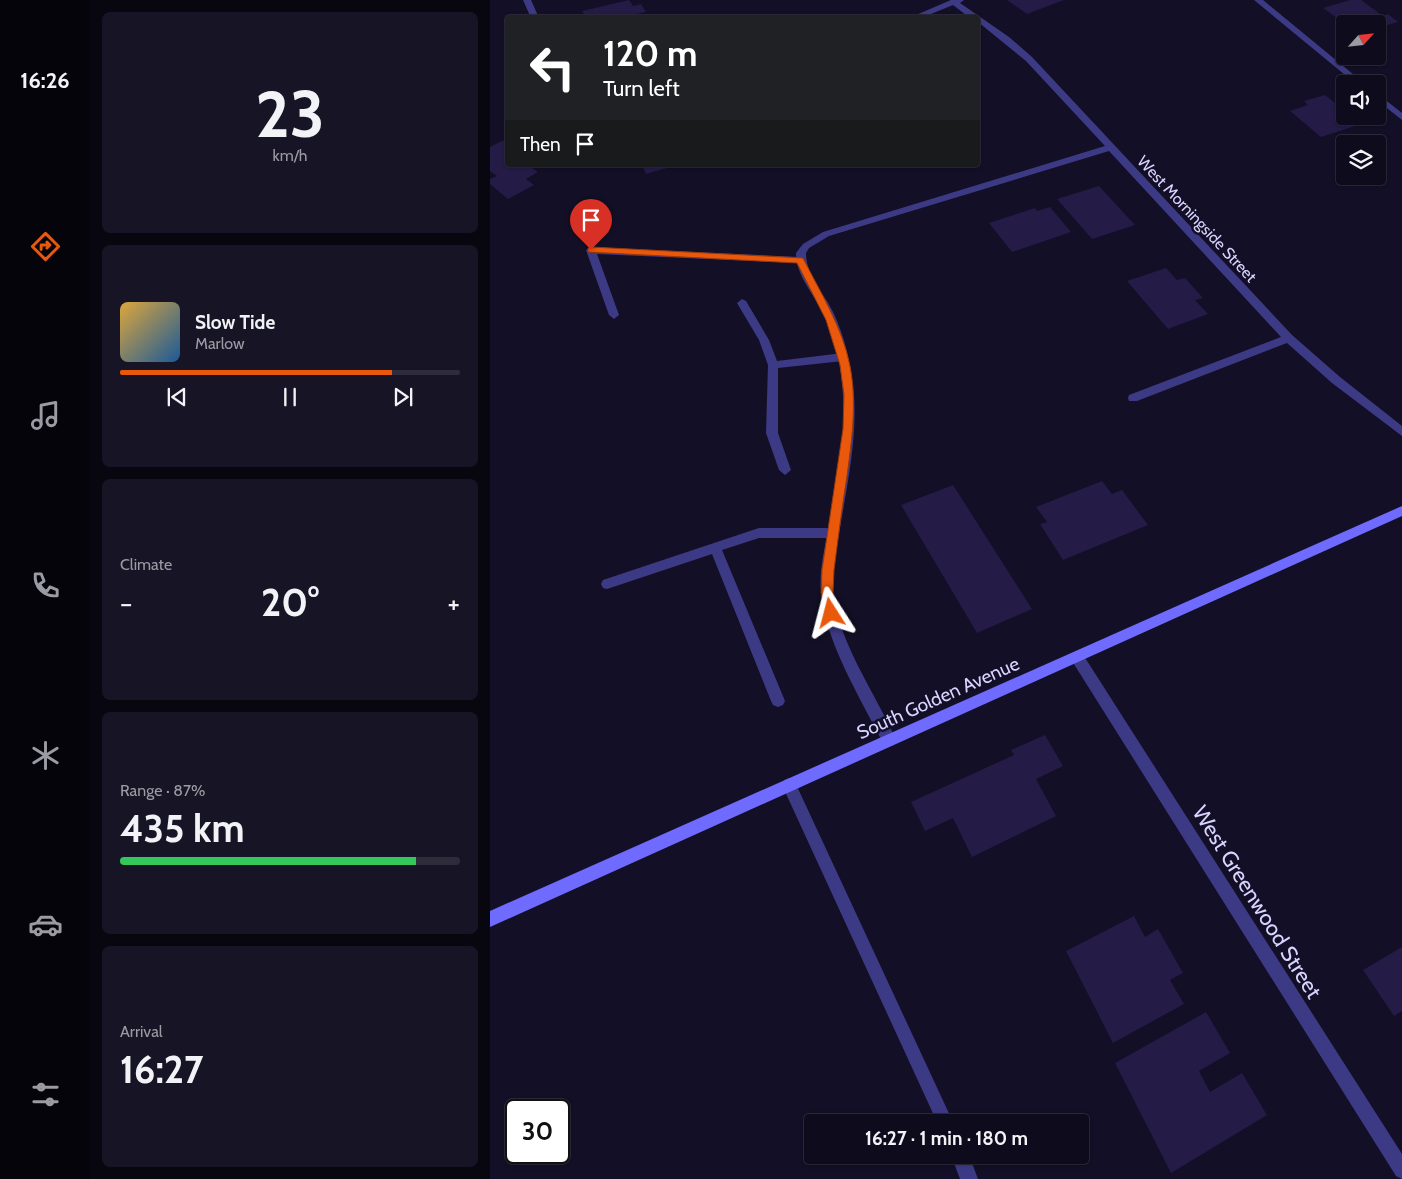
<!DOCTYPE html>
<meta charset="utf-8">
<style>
body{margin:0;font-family:Cabin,sans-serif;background:#171425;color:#f1f3f6;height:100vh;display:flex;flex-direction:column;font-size:19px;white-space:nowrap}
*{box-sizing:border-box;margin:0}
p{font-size:16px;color:#9b9ba3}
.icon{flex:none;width:28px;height:28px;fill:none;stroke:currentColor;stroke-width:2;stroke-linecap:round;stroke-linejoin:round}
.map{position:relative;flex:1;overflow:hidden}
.details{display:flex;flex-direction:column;gap:12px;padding:12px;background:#08060f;width:400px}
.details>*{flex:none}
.hud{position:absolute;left:15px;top:15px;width:475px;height:152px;border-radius:5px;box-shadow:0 1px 4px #0004,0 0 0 1px #2e2b3b;background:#202124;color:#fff;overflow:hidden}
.needle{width:32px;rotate:63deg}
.fabs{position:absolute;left:846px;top:15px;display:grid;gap:10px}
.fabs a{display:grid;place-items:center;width:50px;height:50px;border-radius:5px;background:#0e0b1c;box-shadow:0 1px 4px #0004,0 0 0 1px #2e2b3b;font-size:25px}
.speed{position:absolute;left:15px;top:1099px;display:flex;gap:10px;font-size:25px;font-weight:700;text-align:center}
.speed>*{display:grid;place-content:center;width:65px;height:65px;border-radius:50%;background:#0e0b1c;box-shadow:0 1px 4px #0004,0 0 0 1px #2e2b3b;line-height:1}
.speed .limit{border:2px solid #111;border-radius:8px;background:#fff;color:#111}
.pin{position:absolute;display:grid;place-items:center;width:42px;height:42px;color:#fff;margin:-51px -21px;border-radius:50% 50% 50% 0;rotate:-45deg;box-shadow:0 0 5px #0007}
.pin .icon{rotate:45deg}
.me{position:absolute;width:55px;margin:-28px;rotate:351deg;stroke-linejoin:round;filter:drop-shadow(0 0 4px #0008)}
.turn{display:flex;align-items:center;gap:18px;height:105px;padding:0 15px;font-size:22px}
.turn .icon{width:65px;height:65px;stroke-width:2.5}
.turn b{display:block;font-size:35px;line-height:42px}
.then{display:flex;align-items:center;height:48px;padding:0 15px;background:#0003;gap:10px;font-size:19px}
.big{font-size:38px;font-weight:700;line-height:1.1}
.details .tile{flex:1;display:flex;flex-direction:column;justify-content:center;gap:8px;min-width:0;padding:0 18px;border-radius:8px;background:#171425}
.details .dial{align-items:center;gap:0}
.dial b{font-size:65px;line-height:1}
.song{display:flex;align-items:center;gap:15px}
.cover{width:60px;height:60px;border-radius:8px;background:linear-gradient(135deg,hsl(40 70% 55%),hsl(210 70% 35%))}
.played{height:5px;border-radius:2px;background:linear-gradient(90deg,#ea580c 80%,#2e2b3b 80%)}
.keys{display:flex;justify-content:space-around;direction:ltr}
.heat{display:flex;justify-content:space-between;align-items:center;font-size:28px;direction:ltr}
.charge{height:8px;border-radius:4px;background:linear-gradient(90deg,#34c759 87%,#2e2b3b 0)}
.trip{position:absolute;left:314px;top:1114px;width:285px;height:50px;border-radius:5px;background:#0e0b1c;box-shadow:0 1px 4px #0004,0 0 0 1px #2e2b3b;font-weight:700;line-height:50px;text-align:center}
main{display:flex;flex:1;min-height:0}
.tab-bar{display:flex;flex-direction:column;width:90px;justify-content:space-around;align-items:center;background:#06040b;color:#9b9ba3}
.tab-bar .icon{width:35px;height:35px}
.tab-bar .on{color:#ea580c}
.tab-bar b{font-size:22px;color:#f1f3f6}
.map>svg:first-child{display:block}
</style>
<main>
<nav class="tab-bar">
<b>16:26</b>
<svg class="icon on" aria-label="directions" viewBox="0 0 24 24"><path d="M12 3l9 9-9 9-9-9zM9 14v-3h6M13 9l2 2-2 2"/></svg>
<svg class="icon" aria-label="music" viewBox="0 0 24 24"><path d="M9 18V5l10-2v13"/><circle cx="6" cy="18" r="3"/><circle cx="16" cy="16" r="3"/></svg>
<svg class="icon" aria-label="phone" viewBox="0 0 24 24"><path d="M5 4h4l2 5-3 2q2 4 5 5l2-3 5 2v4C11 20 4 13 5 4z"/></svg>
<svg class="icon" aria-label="climate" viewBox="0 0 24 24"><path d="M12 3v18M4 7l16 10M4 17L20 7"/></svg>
<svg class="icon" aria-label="car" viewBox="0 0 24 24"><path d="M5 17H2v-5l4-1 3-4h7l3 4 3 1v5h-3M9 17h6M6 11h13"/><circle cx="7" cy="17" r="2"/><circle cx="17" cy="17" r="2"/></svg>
<svg class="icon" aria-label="filters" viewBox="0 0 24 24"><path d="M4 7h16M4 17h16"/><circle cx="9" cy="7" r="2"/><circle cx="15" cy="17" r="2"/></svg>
</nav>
<section class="details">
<div class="tile dial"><b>23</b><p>km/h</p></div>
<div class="tile">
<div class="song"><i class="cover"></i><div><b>Slow Tide</b><p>Marlow</p></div></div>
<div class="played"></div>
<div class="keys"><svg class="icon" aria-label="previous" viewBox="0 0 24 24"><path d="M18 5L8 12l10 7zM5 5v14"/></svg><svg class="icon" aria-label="pause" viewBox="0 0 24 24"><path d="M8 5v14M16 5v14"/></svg><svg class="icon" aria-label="next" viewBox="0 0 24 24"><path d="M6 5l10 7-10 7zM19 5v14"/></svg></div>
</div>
<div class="tile"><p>Climate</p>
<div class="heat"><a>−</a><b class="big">20°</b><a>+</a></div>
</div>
<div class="tile"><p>Range · 87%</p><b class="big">435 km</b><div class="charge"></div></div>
<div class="tile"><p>Arrival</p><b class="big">16:27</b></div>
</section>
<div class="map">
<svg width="912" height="1179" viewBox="0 0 912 1179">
<rect width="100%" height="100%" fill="#130f26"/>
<path fill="#241b47" d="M139 0 143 6 151 4 156 12 146 14 148 18H96L92 11Z
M517 0H574L537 14Z
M860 0H871L893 16 898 14 908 22 888 28V24H864L858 19 851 21 833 8Z
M835 95 850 107 844 109 865 126 831 137 800 111 818 105 814 101Z
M18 138V165H38L48 172 36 179 44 185 18 199 0 184V179L7 176 0 171V147Z
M152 165H184V166L156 174Z
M609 186 645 225 602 239 567 199Z
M560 207 581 232 522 252 499 223 545 208 547 211Z
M676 268 687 280 695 278 713 298 705 300 718 314 678 329 637 281Z
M612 481 622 494 632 490 658 525 573 560 550 524 557 522 546 507Z
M463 485 542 609 487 633 411 505Z
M555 735 573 766 546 779 566 816 482 857 463 818 435 831 421 802 524 755 521 750Z
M644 916 655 937 668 929 693 973 680 980 694 1004 623 1043 576 951Z
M912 947V1011L904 1016 873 970Z
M716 1012 740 1053 709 1071 720 1092 752 1073 777 1115 681 1173 625 1063Z"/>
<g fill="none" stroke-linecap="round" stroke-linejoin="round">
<path fill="#3d3a85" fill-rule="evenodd" d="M101 247 310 257 315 260 310 263 107 254 129 315 124 319 119 315 96 250Z
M252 299 256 301 279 340 287 361 353 353 358 357 353 361 288 368V433L301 470 295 475 289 470 276 433 278 365 269 340 247 303Z
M269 528H343L347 530 349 533 347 536 343 538H269L232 550 295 701 293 705 288 707 283 705 281 701 222 554 117 589 113 588 111 584 113 580Z
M299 778 304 780 463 1122H447L292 785 294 780Z
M461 1155H479L488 1179H470Z"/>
<path fill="#3d3a85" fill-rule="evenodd" d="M33 0H41L49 18H41Z
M474 0 470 3 519 37 542 57 802 335 850 377 912 426V436L842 383 797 343 647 401H639L638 398 639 395 791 337 619 151 339 236 319 248 316 253C316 276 335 294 344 314 354 336 360 360 363 384 369 433 357 485 349 534 346 554 340 574 343 594 351 647 385 692 406 740L404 745 399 746 394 745C372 701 334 640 331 591 329 572 334 553 337 534 345 486 358 434 352 384 350 360 344 336 334 314 324 294 306 276 306 253L313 244 333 232 615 146 536 61 488 22V18H480L463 5 431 18H419L461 0Z
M764 0H773L875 84H866Z
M888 94 912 113V120L888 101Z
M587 651 592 653 912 1154V1179L906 1176 582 661 580 657 582 653Z"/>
<path fill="#6f6bff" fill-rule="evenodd" d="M912 506V516L0 927V911Z"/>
</g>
<path fill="#ea580c" stroke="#983908" d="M101 247 313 258C331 294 352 326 360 366 367 403 362 439 357 476 352 507 348 539 344 570L343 593 347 613 345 617H337L331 593 332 570 353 429 354 395 350 365 336 320 307 263 98 252V248Z"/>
<g text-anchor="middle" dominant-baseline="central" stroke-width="5" stroke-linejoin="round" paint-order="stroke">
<g font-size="16" fill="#d9d4ff" stroke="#130f26">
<text transform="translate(707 219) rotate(47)">West Morningside Street</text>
</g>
<g font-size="19" fill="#d9d4ff" stroke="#130f26">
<text transform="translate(448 698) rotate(-24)">South Golden Avenue</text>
</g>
<g font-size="22" fill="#d9d4ff" stroke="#130f26">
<text transform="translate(767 902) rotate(58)">West Greenwood Street</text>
</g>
</g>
</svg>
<div class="fabs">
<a><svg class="needle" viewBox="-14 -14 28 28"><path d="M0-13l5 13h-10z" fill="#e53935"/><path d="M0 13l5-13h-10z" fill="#9b9ba3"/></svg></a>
<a><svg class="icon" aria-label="sound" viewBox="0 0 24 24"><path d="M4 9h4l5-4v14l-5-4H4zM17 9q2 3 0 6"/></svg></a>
<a><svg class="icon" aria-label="layers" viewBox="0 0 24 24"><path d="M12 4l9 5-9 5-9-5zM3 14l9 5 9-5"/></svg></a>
</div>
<div class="speed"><div class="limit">30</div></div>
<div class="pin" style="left:101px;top:250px;background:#d93025"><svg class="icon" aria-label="arrive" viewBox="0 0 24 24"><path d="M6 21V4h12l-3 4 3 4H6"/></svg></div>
<svg class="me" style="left:341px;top:613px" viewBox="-20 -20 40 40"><path d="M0-17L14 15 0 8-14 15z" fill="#ea580c" stroke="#fff" stroke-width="4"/></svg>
<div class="trip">16:27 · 1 min · 180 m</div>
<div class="hud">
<div class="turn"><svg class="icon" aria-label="left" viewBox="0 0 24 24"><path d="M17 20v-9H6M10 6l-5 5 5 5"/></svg><div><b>120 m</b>Turn left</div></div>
<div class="then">Then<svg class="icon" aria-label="arrive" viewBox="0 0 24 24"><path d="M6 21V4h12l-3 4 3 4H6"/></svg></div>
</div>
</div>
</main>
